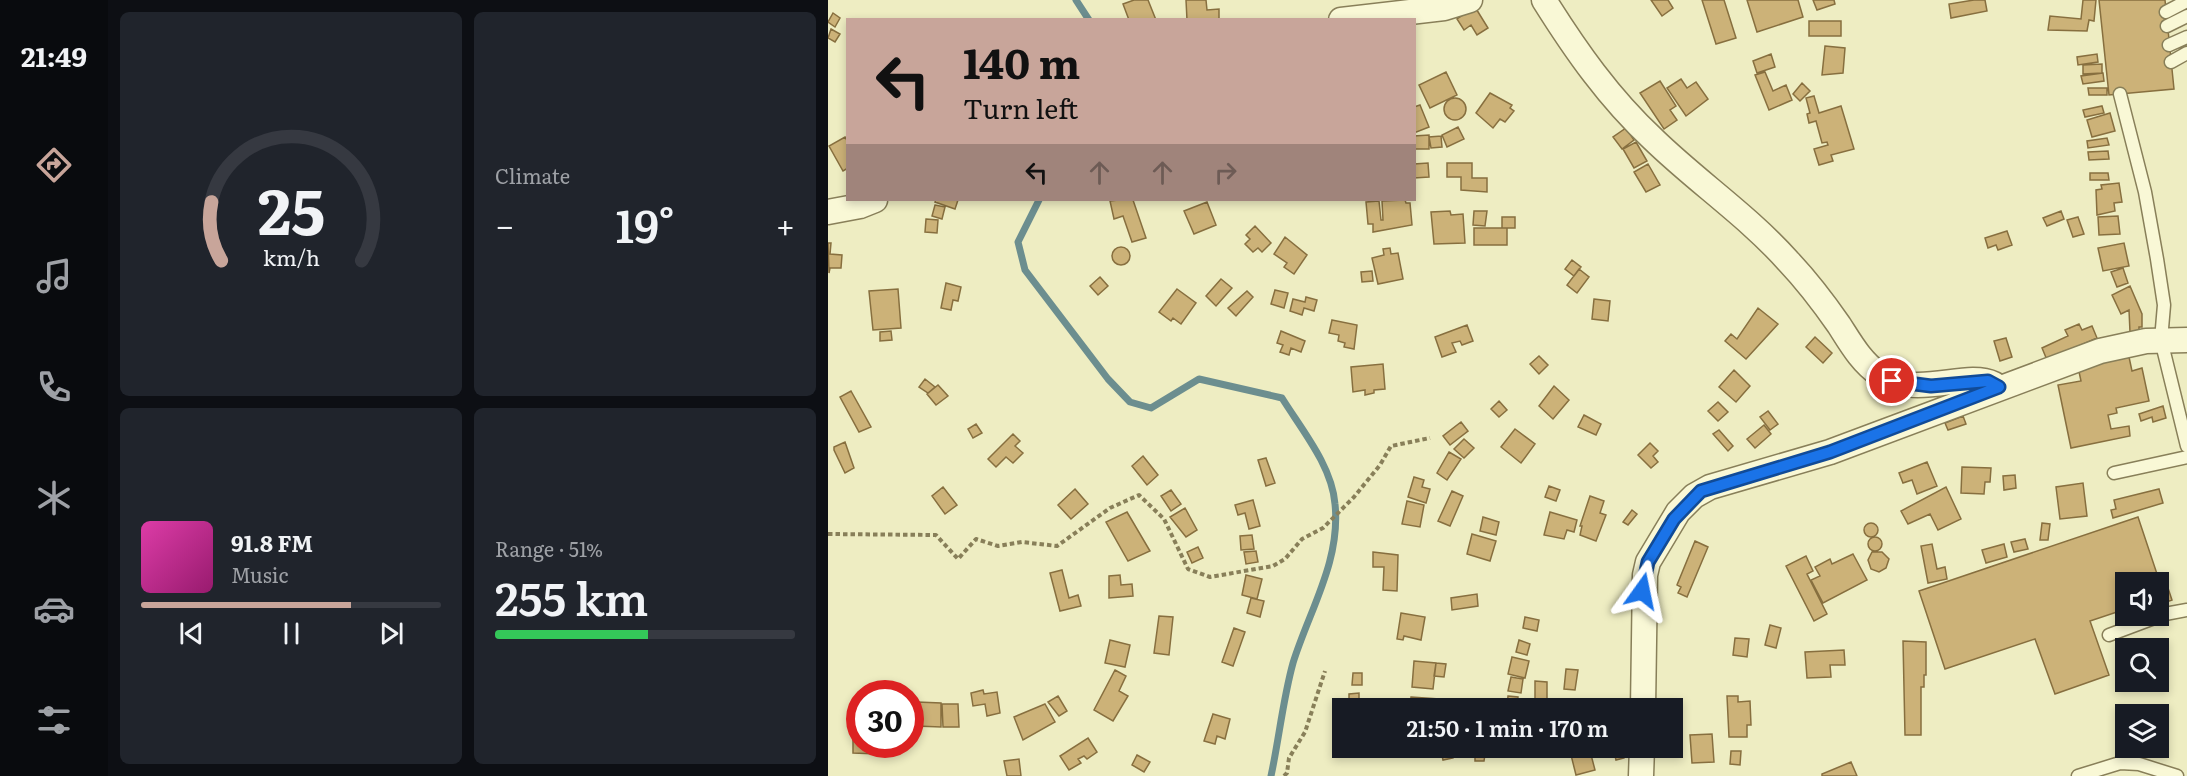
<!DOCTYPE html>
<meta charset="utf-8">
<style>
body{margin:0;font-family:Literata,serif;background:#20242c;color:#f1f3f6;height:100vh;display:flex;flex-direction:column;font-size:22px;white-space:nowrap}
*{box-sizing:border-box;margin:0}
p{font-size:20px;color:#9ea1a6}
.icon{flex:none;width:33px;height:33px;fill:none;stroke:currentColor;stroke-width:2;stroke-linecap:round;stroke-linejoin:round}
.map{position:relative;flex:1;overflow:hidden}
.side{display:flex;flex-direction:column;gap:12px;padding:12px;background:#0d0f14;width:720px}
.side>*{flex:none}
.top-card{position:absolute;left:18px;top:18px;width:570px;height:183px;border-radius:0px;box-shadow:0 3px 9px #0003;background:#c8a59a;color:#111;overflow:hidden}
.buttons{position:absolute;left:1287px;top:572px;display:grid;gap:12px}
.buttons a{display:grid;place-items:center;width:54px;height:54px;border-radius:0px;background:#171b24;box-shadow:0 3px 9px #0003;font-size:30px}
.speed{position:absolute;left:18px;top:680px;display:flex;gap:12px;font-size:30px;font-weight:700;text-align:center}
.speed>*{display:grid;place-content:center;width:78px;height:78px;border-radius:50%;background:#171b24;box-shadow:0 3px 9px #0003;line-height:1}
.speed .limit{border:9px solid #d22;background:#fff;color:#111}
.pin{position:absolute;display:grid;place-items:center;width:51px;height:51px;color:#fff;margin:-26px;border:3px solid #fff;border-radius:50%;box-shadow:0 2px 6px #0007}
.me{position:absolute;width:66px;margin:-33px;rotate:12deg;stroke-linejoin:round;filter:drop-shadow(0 0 4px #0008)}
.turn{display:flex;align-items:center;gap:21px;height:126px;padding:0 18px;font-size:27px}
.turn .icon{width:78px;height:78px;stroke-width:2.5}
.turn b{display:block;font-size:42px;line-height:51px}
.lanes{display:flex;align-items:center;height:57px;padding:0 18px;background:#0003;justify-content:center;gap:30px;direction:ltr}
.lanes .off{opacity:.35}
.big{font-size:45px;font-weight:600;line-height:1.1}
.side .card{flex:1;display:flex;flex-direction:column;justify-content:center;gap:9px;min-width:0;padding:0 21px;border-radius:9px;background:#20242c}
.side .dial{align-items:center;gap:0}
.dial svg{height:156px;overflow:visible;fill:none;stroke:#363941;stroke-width:7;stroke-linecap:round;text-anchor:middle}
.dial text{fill:#f1f3f6;stroke:none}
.song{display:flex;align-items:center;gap:18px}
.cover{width:72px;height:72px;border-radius:9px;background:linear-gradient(135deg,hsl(320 70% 55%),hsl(320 70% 35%))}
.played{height:6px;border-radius:3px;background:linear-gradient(90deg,#c8a59a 70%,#363941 70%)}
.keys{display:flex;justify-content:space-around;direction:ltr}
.heat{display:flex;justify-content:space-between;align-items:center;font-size:33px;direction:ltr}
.charge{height:9px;border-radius:4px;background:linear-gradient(90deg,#34c759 51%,#363941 0)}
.side .tiles{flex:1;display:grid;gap:12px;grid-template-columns:repeat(2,1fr)}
.trip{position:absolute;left:504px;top:698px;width:351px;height:60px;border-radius:0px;background:#171b24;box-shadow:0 3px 9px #0003;font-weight:600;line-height:60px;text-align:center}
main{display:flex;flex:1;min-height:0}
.tab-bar{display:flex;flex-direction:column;width:108px;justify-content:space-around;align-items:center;background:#090b0e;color:#9ea1a6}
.tab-bar .icon{width:42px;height:42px}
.tab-bar .current{color:#c8a59a}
.tab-bar b{font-size:27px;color:#f1f3f6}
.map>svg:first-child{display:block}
</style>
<main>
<nav class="tab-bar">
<b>21:49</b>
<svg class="icon current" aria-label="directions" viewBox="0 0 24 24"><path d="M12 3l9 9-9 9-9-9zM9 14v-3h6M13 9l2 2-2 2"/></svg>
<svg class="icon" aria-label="music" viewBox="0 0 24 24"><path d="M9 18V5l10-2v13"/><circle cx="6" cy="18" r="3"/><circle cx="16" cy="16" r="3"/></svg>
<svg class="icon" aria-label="phone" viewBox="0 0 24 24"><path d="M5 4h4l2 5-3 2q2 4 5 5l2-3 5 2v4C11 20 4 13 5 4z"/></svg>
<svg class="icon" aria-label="climate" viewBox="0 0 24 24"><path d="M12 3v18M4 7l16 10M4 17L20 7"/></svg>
<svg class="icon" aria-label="car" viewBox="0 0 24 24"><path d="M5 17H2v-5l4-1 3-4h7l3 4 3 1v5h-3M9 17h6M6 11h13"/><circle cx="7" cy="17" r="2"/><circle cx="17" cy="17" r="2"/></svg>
<svg class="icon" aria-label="filters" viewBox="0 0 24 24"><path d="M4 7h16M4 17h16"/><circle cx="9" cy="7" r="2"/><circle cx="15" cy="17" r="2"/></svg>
</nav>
<section class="side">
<div class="tiles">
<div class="card dial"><svg viewBox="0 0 100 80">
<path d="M14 69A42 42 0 1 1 86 69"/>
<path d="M14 69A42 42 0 0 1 9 39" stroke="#c8a59a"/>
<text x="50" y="56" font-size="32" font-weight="700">25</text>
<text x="50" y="72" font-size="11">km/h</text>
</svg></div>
<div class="card"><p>Climate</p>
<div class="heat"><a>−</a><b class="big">19°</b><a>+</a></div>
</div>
<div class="card">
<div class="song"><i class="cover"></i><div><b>91.8 FM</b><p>Music</p></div></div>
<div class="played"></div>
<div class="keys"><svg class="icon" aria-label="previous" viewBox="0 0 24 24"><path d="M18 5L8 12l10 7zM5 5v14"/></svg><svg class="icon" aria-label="pause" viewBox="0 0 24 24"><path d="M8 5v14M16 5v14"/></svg><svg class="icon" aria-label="next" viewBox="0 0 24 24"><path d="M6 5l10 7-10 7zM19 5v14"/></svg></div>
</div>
<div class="card"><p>Range · 51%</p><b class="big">255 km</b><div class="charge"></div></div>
</div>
</section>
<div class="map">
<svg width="1359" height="776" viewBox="0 0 1359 776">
<rect width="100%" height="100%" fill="#eeedc2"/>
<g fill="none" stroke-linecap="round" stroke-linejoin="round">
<path stroke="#6c8e8f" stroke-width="7" d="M248 0 261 20
M211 200 190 242 197 270 280 379 302 402 323 408 371 379 454 398C474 430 504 466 507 504 513 561 481 611 465 663 455 699 451 739 443 776"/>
</g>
<path fill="#ccb278" stroke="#876f3f" stroke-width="1.5" d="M306 0H320L328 20H301L295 4Z
M358 0H378L379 10 391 9V20H359Z
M823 0H840L845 8 834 16Z
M874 0H896L908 38 888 44Z
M919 0H970L975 17 929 32Z
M985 0H1006L1007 4 989 10Z
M1146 0H1157L1159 11 1123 18 1121 4Z
M1255 0H1268L1266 21 1261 20 1259 31 1220 30 1222 16 1253 19Z
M1271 0H1337L1346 89 1281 95Z
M647 7 660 28 649 35 643 25 636 30 629 19Z
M5 13 12 18 7 27 0 22Z
M981 21H1013V36H981Z
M3 29 12 34 7 42 0 38Z
M997 46 1017 48 1015 73 994 75Z
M943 54 947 67 929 73 925 61Z
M1269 54 1270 62 1250 65 1249 57Z
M1274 64V73L1255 74V65Z
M618 72 629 95 602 108 591 85Z
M937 72 945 91 958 85 964 100 941 110 927 75Z
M1275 73 1276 81 1255 84 1253 76Z
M853 79 859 88 868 82 880 99 858 116 839 88Z
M832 81 848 106 842 110 849 120 836 129 812 93Z
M974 83 982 91 972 101 965 94Z
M1260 88H1279V95H1261Z
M662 93 684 105 682 108 686 111 677 122 672 119 665 128 648 113Z
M986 96 991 113 1013 106 1026 149 1003 155 1005 161 991 165 986 149 1000 145 999 142 994 143 988 121 981 123 979 114 982 113 978 98Z
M616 109a11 11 0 1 1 22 0a11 11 0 1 1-22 0Z
M592 105 601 127 586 133V107Z
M1274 106 1276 113 1257 117 1255 110Z
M1282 113 1287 131 1264 137 1259 120Z
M630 127 636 139 619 147 614 135Z
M798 128 806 140 794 149 785 137Z
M601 135V149H586V136Z
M613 136 614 147 603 148 601 137Z
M17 137 20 142V168L15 171 1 146Z
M1279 138 1281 145 1260 148 1259 141Z
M808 142 819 161 806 168 795 149Z
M1280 151 1281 159 1261 160 1260 152Z
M600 163 601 177 586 178V164Z
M619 163H644V178H659V192L633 190V177H619Z
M820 164 832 185 818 192 806 172Z
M1262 173H1280L1281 180H1262Z
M1291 183 1294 202 1286 203 1287 211 1269 215 1268 190 1274 189 1273 185Z
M108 200H130L127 209 107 202Z
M290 200H305L318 238 304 242 295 216 286 219 282 201Z
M577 200 578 203H582L584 225 545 232V224H540L538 202 551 201 553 220H555L554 201Z
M379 202 388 225 366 234 356 211Z
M107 205 117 207 114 219 104 216Z
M622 211 623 215 635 214 637 243 606 244 603 212Z
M646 211H659L657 226 645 225Z
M1233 211 1236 219 1219 226 1215 218Z
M1290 216 1292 234 1271 235 1270 217Z
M674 217H687V228H674Z
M1250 217 1256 234 1245 237 1239 220Z
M98 219 110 220 109 233 97 232Z
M427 226 443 243 434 252 430 248 425 252 417 244 422 239 418 235Z
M646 228H679V245H646Z
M1179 231 1184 245 1170 250 1168 245 1160 248 1157 238Z
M457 237 479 255 466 274 456 267 459 263 446 254Z
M0 243H3L2 254 14 255 13 268H2L1 273Z
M1296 243 1301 266 1275 271 1270 248Z
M284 256a9 9 0 1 1 18 0a9 9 0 1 1-18 0Z
M562 248 563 254 570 253 575 279 550 284 544 258 556 255 555 249Z
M744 260 753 267 746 276 737 269Z
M1295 268 1300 283 1289 287 1283 272Z
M751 269 761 277 749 293 739 285Z
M544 271 545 281 534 282 533 272Z
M272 277 280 286 270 295 262 286Z
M393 279 404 288 388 306 378 296Z
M118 283 133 287 130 301 125 300 123 310 113 308Z
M1302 286 1314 314V327H1311V333L1302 332 1301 310 1293 314 1284 295Z
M70 289 73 328 45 330 41 291Z
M349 289 368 303 353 324 345 318 343 321 331 312Z
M447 290 460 293 456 308 443 304Z
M419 291 425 297 408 316 400 308Z
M478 297 489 300 486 311 476 308 474 315 462 311 465 299 477 302Z
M766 299 782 301 780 321 764 319Z
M930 308 950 324 918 359 897 341 903 334 909 339Z
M504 320 529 325 526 349 516 347 517 343 510 341 511 335 501 333Z
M1251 324 1254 330 1264 326 1269 338 1219 360 1214 348 1240 336 1237 330Z
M639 325 645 341 634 345 632 341 624 343 628 352 614 357 607 337Z
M63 331 64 340 52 341V332Z
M453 331 477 341 473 352 463 348 461 355 452 352 455 345 449 343Z
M987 337 1004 353 995 363 978 347Z
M1178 338 1184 357 1172 361 1166 341Z
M711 356 720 365 711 374 702 364Z
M1301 357 1304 371 1314 368 1321 401 1288 408 1289 413 1280 415 1283 429 1301 426 1302 436 1243 448 1230 385 1253 381 1250 367Z
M555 364 557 389 546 390V393L537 395V390L525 392 523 367Z
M906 370 922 386 908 402 891 387Z
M97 379 107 387 100 393 91 387Z
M110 385 120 396 108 405 99 394Z
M726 386 741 400 725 419 711 406Z
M23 391 43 427 31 432 12 397Z
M671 401 679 410 671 417 663 409Z
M890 402 900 412 890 421 880 411Z
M1335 406 1338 418 1325 422 1324 417 1313 421 1311 414Z
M940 411 950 424 942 430 932 417Z
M756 415 773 424 768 435 750 427Z
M1135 416 1138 424 1120 430 1117 423Z
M633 422 640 431 622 445 615 436Z
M148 424 154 433 145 438 140 429Z
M936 425 943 434 927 448 919 439Z
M687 429 707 444 693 463 673 447Z
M891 430 905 446 900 451 885 434Z
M185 434 192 441 187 446 195 453 185 463 178 457 168 467 160 459Z
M636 439 646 448 636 458 626 449Z
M17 442 26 468 17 473 6 450V447Z
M822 443 830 451 825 456 830 462 823 468 810 455Z
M621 452 633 459 619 480 609 473Z
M315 456 330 475 319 485 304 466Z
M438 458 447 483 438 486 430 460Z
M1099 462 1109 486 1089 494 1084 480 1075 483 1071 473Z
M1134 467 1163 468 1162 482H1157L1156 494 1133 493Z
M1187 475 1188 488 1176 490 1175 476Z
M586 477 596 480 594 487 602 489 598 503 580 497Z
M1255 483 1259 516 1232 519 1228 487Z
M721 486 732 490 728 501 717 497Z
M115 487 129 505 117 514 104 496Z
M1118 487 1133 519 1110 530 1102 514 1080 524 1073 511Z
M247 489 260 504 243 519 230 505Z
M1331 489 1335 503 1285 518 1283 510 1288 509 1286 500Z
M343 490 353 504 343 511 333 496Z
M624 491 635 496 622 526 610 521Z
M762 496 776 501 772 513 778 515 768 541 752 535 754 526H752Z
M425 500 432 526 421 529 417 513 410 515 407 505Z
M579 501 596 505 592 527 574 524Z
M357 508 369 530 358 537 342 517Z
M804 510 809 514 800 525 795 522Z
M299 512 322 551 300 561 278 522Z
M722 512 749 520 746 532 739 530 736 539 716 535Z
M655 517 671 522 668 535 652 531Z
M1310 517 1329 574 1335 573 1344 600 1330 605V582H1298V609L1262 621 1281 675 1227 694 1207 639 1117 669 1091 591Z
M1036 530a7 7 0 1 1 14 0a7 7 0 1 1-14 0Z
M1214 523 1222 524 1220 540H1212Z
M644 534 668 541 662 561 639 554Z
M424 535 426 549 413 550 412 536Z
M1040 544a7 7 0 1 1 14 0a7 7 0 1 1-14 0Z
M1197 539 1200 549 1186 552 1183 542Z
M867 541 880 547 859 597 850 593 853 587 849 585Z
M1104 544 1109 569 1117 567 1119 579 1100 583 1093 546Z
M1176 544 1179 557 1158 563 1154 550Z
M370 547 375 558 364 563 359 552Z
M428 551 430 562 418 564 416 552Z
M545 552 570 555 569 591 555 590 556 567H545Z
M1044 552H1054L1061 559 1058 568 1051 572 1043 569 1040 560Z
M1025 554 1039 580 995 603 983 580 992 576 987 567 1002 559 1004 564Z
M978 556 985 571 979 574 999 614 986 621 958 566Z
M234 570 241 598 250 595 253 606 232 611 222 573Z
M292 575 293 585 304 584 305 596 281 598V576Z
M418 575 434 579 429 599 414 595Z
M649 594 650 606 624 610 623 598Z
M423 598 436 601 432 617 419 613Z
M573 613 597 617 593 640 576 636 575 640 569 639Z
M331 616 345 617 341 655 326 653Z
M697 617 711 620 709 631 695 628Z
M942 625 953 628 948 648 937 645Z
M406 628 417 632 405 666 394 662Z
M907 638 921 639 919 657 905 655Z
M282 640 302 645 297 667 277 663Z
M691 640 702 644 699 655 688 652Z
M1075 641 1098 642V675H1096V687H1093V735H1077Z
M1016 650 1017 665H1002L1003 677 979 678 977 652Z
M684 657 701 661 697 678 680 674Z
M586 661 608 663 605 689 584 687Z
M608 663 618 664 616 677 606 676Z
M738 669 750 670 747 690 736 689Z
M287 670 298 676 291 691 300 696 285 721 266 710Z
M525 673H534V685H524Z
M683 677 695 679 693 693 680 691Z
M707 681 719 682V699H740V708H707Z
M155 690 156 694 169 692 172 713 159 716 157 704 145 706 143 693Z
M531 693V700L537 699 538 708H514V726L513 700H521V694Z
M230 696 239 711 231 716 220 702Z
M680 696 690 697 689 708H679Z
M899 696H910V702L922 701 923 725H919V737H901Z
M583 697 611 699V708H582Z
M89 702 113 703V727L88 726V723H82V705H89Z
M114 704H130L131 727H115Z
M217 704 227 722 195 740 186 717Z
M385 714 402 719 397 739 389 736 387 744 376 741Z
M25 726H32V744H51L50 754 25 753Z
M884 734 886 762 864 763 862 735Z
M260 738 269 752 259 759 256 756 250 759 253 763 241 770 232 756Z
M612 747H623L625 758 615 760Z
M741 747H761L767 770 748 775Z
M785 747H794L796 758 788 760Z
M647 748H658L656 761H647Z
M903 751H913L912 765 902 764Z
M309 755 322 762 316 772 304 765Z
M191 759 193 776H179L176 761Z
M1023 762 1029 776H994V774Z"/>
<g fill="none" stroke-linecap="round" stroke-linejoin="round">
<g stroke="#887f59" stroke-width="15">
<path id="service" d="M1338 12 1359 1
M1339 26 1359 16
M1341 45 1359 37
M1343 62 1359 53
M1292 94 1317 192 1329 259 1336 305 1333 340 1359 446
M1286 473 1359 457
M1281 635 1337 614 1359 610
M1250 776 1292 763 1311 764 1349 776"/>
</g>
<g stroke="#887f59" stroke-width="27">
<path id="minor" d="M716 0C748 51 781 98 825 139 868 181 920 216 960 261 979 281 995 302 1011 325 1022 342 1033 362 1051 374 1090 400 1136 370 1166 384
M513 20 616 8 642 0
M0 212 32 206 47 200
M815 708 817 575 820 562 850 512 866 496 882 487 1002 452 1272 351 1318 341 1359 340
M813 776 814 747"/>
</g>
<path stroke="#887f59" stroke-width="4" stroke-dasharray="4.5 3" stroke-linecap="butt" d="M0 534 108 535 130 559 148 539 170 546 194 542 229 546 282 508 311 495 336 519 360 569 382 577 445 566 457 559 474 539 495 528 526 497 552 465 563 446 602 438
M456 776 459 773 461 758 477 732 497 671"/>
<use href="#service" stroke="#f9f8d6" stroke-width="12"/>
<use href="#minor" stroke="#f9f8d6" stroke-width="24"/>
</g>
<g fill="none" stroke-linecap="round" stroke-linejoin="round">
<g stroke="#114b97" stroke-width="15">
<path id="route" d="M814 591 820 562 846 519 873 491 1002 452 1171 387 1160 381 1103 386 1064 381"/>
</g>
<use href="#route" stroke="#1a73e8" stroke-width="10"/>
</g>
</svg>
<div class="buttons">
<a><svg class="icon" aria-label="sound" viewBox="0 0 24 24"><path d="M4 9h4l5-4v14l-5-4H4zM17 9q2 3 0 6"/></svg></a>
<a><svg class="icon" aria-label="search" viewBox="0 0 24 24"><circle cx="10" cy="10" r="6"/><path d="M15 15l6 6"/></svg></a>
<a><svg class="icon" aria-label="layers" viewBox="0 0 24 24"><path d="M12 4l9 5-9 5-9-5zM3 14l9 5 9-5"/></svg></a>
</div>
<div class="speed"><div class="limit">30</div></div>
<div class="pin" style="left:1064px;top:381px;background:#d93025"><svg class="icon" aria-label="arrive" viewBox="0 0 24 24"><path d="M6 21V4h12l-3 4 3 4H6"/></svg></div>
<svg class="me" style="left:814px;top:591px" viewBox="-20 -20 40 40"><path d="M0-17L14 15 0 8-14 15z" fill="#1a73e8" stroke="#fff" stroke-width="4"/></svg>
<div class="trip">21:50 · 1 min · 170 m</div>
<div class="top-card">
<div class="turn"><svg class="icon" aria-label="left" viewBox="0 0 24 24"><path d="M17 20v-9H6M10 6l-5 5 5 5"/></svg><div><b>140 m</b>Turn left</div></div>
<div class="lanes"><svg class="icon" aria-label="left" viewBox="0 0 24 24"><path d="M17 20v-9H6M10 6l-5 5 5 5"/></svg><svg class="icon off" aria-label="ahead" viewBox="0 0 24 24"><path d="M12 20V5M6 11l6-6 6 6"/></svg><svg class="icon off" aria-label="ahead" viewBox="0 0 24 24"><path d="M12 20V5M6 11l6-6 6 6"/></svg><svg class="icon off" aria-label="right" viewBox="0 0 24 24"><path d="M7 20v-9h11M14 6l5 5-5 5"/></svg></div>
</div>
</div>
</main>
